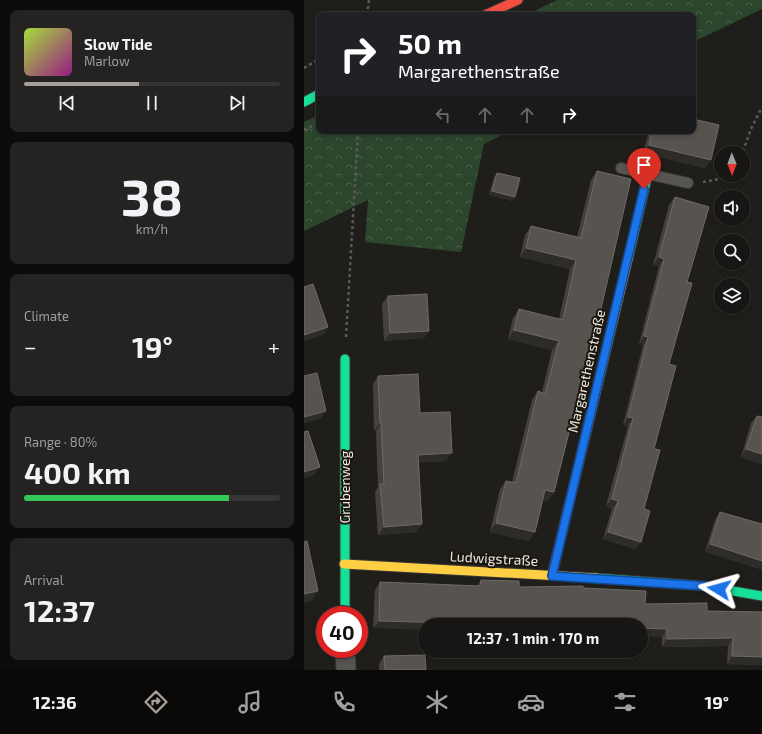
<!DOCTYPE html>
<meta charset="utf-8">
<style>
body{margin:0;font-family:"Exo 2",sans-serif;background:#252322;color:#f1f3f6;height:100vh;display:flex;flex-direction:column;font-size:15px;white-space:nowrap}
*{box-sizing:border-box;margin:0}
p{font-size:13px;color:#9f9fa0}
.icon{flex:none;width:22px;height:22px;fill:none;stroke:currentColor;stroke-width:2;stroke-linecap:round;stroke-linejoin:round}
.map{position:relative;flex:1;overflow:hidden}
.sheet{display:flex;flex-direction:column;gap:10px;padding:10px;background:#0d0c0b;width:304px}
.sheet>*{flex:none}
.top-card{position:absolute;left:12px;top:12px;width:380px;height:122px;border-radius:8px;box-shadow:0 2px 6px #0003,0 0 0 1px #363534;background:#202124;color:#fff;overflow:hidden}
.needle{width:26px;rotate:179deg}
.fabs{position:absolute;left:410px;top:146px;display:grid;gap:8px}
.fabs a{display:grid;place-items:center;width:36px;height:36px;border-radius:50%;background:#181614;box-shadow:0 2px 6px #0003,0 0 0 1px #363534;font-size:20px}
.speed{position:absolute;left:12px;top:606px;display:flex;gap:8px;font-size:20px;font-weight:700;text-align:center}
.speed>*{display:grid;place-content:center;width:52px;height:52px;border-radius:50%;background:#181614;box-shadow:0 2px 6px #0003,0 0 0 1px #363534;line-height:1}
.speed .limit{border:6px solid #d22;background:#fff;color:#111}
.pin{position:absolute;display:grid;place-items:center;width:34px;height:34px;color:#fff;margin:-41px -17px;border-radius:50% 50% 50% 0;rotate:-45deg;box-shadow:0 0 4px #0007}
.pin .icon{rotate:45deg}
.me{position:absolute;width:44px;margin:-22px;rotate:278deg;stroke-linejoin:round;filter:drop-shadow(0 0 3px #0008)}
.turn{display:flex;align-items:center;gap:14px;height:84px;padding:0 16px;font-size:18px}
.turn .icon{width:52px;height:52px;stroke-width:2.5}
.turn b{display:block;font-size:28px;line-height:34px}
.lanes{display:flex;align-items:center;height:38px;padding:0 16px;background:#0003;justify-content:center;gap:20px;direction:ltr}
.lanes .off{opacity:.35}
.big{font-size:30px;font-weight:700;line-height:1.1}
.sheet .widget{flex:1;display:flex;flex-direction:column;justify-content:center;gap:6px;min-width:0;padding:0 14px;border-radius:8px;background:#252322}
.sheet .dial{align-items:center;gap:0}
.dial b{font-size:52px;line-height:1}
.song{display:flex;align-items:center;gap:12px}
.cover{width:48px;height:48px;border-radius:6px;background:linear-gradient(135deg,hsl(80 70% 55%),hsl(310 70% 35%))}
.played{height:4px;border-radius:2px;background:linear-gradient(90deg,#a5a19b 45%,#363534 45%)}
.keys{display:flex;justify-content:space-around;direction:ltr}
.heat{display:flex;justify-content:space-between;align-items:center;font-size:22px;direction:ltr}
.charge{height:6px;border-radius:3px;background:linear-gradient(90deg,#34c759 80%,#363534 0)}
.trip{position:absolute;left:114px;top:618px;width:230px;height:40px;border-radius:20px;background:#181614;box-shadow:0 2px 6px #0003,0 0 0 1px #363534;font-weight:700;line-height:40px;text-align:center}
.tab-bar{display:flex;height:64px;justify-content:space-around;align-items:center;background:#0a0908;color:#9f9fa0}
.tab-bar .icon{width:28px;height:28px}
.tab-bar .current{color:#a5a19b}
.tab-bar b{font-size:18px;color:#f1f3f6}
main{display:flex;flex:1;min-height:0}
.map>svg:first-child{display:block}
</style>
<main>
<section class="sheet">
<div class="widget">
<div class="song"><i class="cover"></i><div><b>Slow Tide</b><p>Marlow</p></div></div>
<div class="played"></div>
<div class="keys"><svg class="icon" aria-label="previous" viewBox="0 0 24 24"><path d="M18 5L8 12l10 7zM5 5v14"/></svg><svg class="icon" aria-label="pause" viewBox="0 0 24 24"><path d="M8 5v14M16 5v14"/></svg><svg class="icon" aria-label="next" viewBox="0 0 24 24"><path d="M6 5l10 7-10 7zM19 5v14"/></svg></div>
</div>
<div class="widget dial"><b>38</b><p>km/h</p></div>
<div class="widget"><p>Climate</p>
<div class="heat"><a>−</a><b class="big">19°</b><a>+</a></div>
</div>
<div class="widget"><p>Range · 80%</p><b class="big">400 km</b><div class="charge"></div></div>
<div class="widget"><p>Arrival</p><b class="big">12:37</b></div>
</section>
<div class="map">
<svg width="458" height="670" viewBox="0 0 458 670">
<defs>
<pattern id="forest-crowns" width="20" height="18" patternUnits="userSpaceOnUse"><rect width="20" height="18" fill="#2c452d"/><path d="M2 6a3 3 0 1 1 6 0M12 15a3 3 0 1 1 6 0" fill="none" stroke="#4b604b"/></pattern>
</defs>
<rect width="100%" height="100%" fill="#201e1a"/>
<path fill="url(#forest-crowns)" d="M253 0H458V9L389 42V15H222Z
M15 115V131H206L180 144 157 252 61 242 64 200 0 231V122Z"/>
<g fill="none" stroke-linecap="round" stroke-linejoin="round">
<g stroke="#3b3936" stroke-width="12">
<path id="lane" d="M317 168 384 183"/>
</g>
<g stroke="#3b3936" stroke-width="21">
<path id="street" d="M41 649 42 670"/>
</g>
<g stroke="#3b3936" stroke-width="11">
<path id="fast" d="M0 102 15 94
M324 259 344 174
M41 359V615
M292 578 401 586 458 596"/>
</g>
<g stroke="#3b3936" stroke-width="11">
<path id="slow" d="M281 438 324 259
M40 564 292 578"/>
</g>
<g stroke="#3b3936" stroke-width="11">
<path id="jam" d="M181 15 214 0
M248 575 281 438"/>
</g>
<path stroke="#5c5a56" stroke-width="2.5" stroke-dasharray="3 3" stroke-linecap="butt" d="M63 15 65 0
M0 68 15 59
M0 130 15 123
M433 153 439 151 447 129 458 107
M399 182 421 178 423 175
M42 337 54 131"/>
<use href="#lane" stroke="#575551" stroke-width="10"/>
<use href="#street" stroke="#575551" stroke-width="19"/>
<use href="#fast" stroke="#16e098" stroke-width="9"/>
<use href="#slow" stroke="#ffcf43" stroke-width="9"/>
<use href="#jam" stroke="#f24e42" stroke-width="9"/>
</g>
<path fill="#45423d" d="M345 131H389L407 160 401 168 339 153Z
M293 171 271 406 250 492 244 501 239 500 231 532 225 541 186 532 196 489 202 481 208 482 228 400 234 391 238 392 248 350 204 339 209 318 215 309 255 319 266 269 216 257 221 235 227 226 273 237 287 180Z
M193 173 209 201 185 195 190 177Z
M371 197 383 282 365 364 340 509 337 542 331 549 299 539 308 509 302 506 324 426 319 425 339 345 335 344 355 266 349 265 365 205Z
M84 296 125 331 120 338 80 341 78 304Z
M74 376 116 413 142 461 115 462 118 524 112 532 74 535 71 492 74 487 72 431H70L69 384Z
M453 416 458 417V464L437 457 447 423Z
M416 512 458 524 401 552 411 520Z
M177 580 215 587 279 588 341 604 403 611 458 612V665L423 664 424 646 358 647V637L337 625H121L69 628 71 590 76 582 173 586Z
M80 656 122 670H75V664Z"/>
<path fill="#2e2c28" d="M345 145 407 160 401 168 339 153Z
M188 191 211 197 209 201 185 195Z
M222 248 272 260 266 269 216 257Z
M355 257 360 259 355 266 349 265Z
M24 327 19 335 0 341V335Z
M210 330 255 341 248 350 204 339Z
M125 331 120 338 80 341 86 333Z
M340 336 344 337 339 345 335 344Z
M22 411 17 419 0 423V417Z
M324 417 329 418 324 426 319 425Z
M76 423H77L72 431H70Z
M442 449 458 454V464L437 457Z
M148 453 142 461 109 463 114 455Z
M16 467 10 475 0 478V472Z
M241 490 250 492 244 501 235 499Z
M308 499 314 501 308 509 302 506Z
M192 523 231 532 225 541 186 532Z
M118 524 112 532 74 535 80 527Z
M304 532 337 542 331 549 299 539Z
M406 544 458 561V570L401 552Z
M14 591 8 601 0 603V594Z
M149 619 241 620 238 625H121V630L69 628 75 621Z
M304 620 300 625H238L241 621Z
M337 628 363 629 358 637 337 636Z
M429 638 424 646 358 647 363 639Z
M428 656 458 657V665L423 664Z"/>
<path fill="#57534f" stroke="#6e6b66" d="M389 119 415 125 407 160 345 145 348 131H389Z
M293 171 327 179 293 326 274 401H273L250 492 241 490 231 532 192 523 202 481 212 483 234 391 241 394 255 341 210 330 215 309 259 320 272 260 222 248 227 226 277 238Z
M193 173 216 178 211 197 188 191Z
M371 197 405 207 383 282 388 283 365 364 372 366 350 449 356 450 340 509 346 511 337 542 304 532 314 501 308 499 329 418 324 417 344 337 340 336 360 259 355 257Z
M9 284 24 327 0 335V287Z
M123 294 125 331 86 333 84 296Z
M13 373 22 411 0 417V376Z
M114 374 116 413 146 412 148 453 114 455 118 524 80 527 76 484H80L77 423H76L74 376Z
M453 416 458 417V454L442 449Z
M4 431 16 467 0 472V432Z
M416 512 458 524V561L406 544Z
M3 541 14 591 0 594V542Z
M177 580 215 581V587L279 586V588L342 591 341 604 403 603V611L458 612V657L428 656 429 638 363 639V629L337 628V625H304V620L241 621V620L149 619V623L75 621 76 582 176 586Z
M121 655 122 670H81L80 656Z"/>
<g fill="none" stroke-linecap="round" stroke-linejoin="round">
<g stroke="#114b97" stroke-width="10">
<path id="route" d="M340 189 248 576 401 586 415 589"/>
</g>
<use href="#route" stroke="#1a73e8" stroke-width="7"/>
</g>
<g text-anchor="middle" dominant-baseline="central" stroke-width="4" stroke-linejoin="round" paint-order="stroke">
<g font-size="14" fill="#ece8e1" stroke="#1b160d">
<text transform="translate(282 371) rotate(-77)">Margarethenstraße</text>
<text transform="translate(40 487) rotate(-90)">Grubenweg</text>
<text transform="translate(190 558) rotate(3)">Ludwigstraße</text>
</g>
</g>
</svg>
<div class="fabs">
<a><svg class="needle" viewBox="-14 -14 28 28"><path d="M0-13l5 13h-10z" fill="#e53935"/><path d="M0 13l5-13h-10z" fill="#9f9fa0"/></svg></a>
<a><svg class="icon" aria-label="sound" viewBox="0 0 24 24"><path d="M4 9h4l5-4v14l-5-4H4zM17 9q2 3 0 6"/></svg></a>
<a><svg class="icon" aria-label="search" viewBox="0 0 24 24"><circle cx="10" cy="10" r="6"/><path d="M15 15l6 6"/></svg></a>
<a><svg class="icon" aria-label="layers" viewBox="0 0 24 24"><path d="M12 4l9 5-9 5-9-5zM3 14l9 5 9-5"/></svg></a>
</div>
<div class="speed"><div class="limit">40</div></div>
<div class="pin" style="left:340px;top:189px;background:#d93025"><svg class="icon" aria-label="arrive" viewBox="0 0 24 24"><path d="M6 21V4h12l-3 4 3 4H6"/></svg></div>
<svg class="me" style="left:415px;top:589px" viewBox="-20 -20 40 40"><path d="M0-17L14 15 0 8-14 15z" fill="#1a73e8" stroke="#fff" stroke-width="4"/></svg>
<div class="trip">12:37 · 1 min · 170 m</div>
<div class="top-card">
<div class="turn"><svg class="icon" aria-label="right" viewBox="0 0 24 24"><path d="M7 20v-9h11M14 6l5 5-5 5"/></svg><div><b>50 m</b>Margarethenstraße</div></div>
<div class="lanes"><svg class="icon off" aria-label="left" viewBox="0 0 24 24"><path d="M17 20v-9H6M10 6l-5 5 5 5"/></svg><svg class="icon off" aria-label="ahead" viewBox="0 0 24 24"><path d="M12 20V5M6 11l6-6 6 6"/></svg><svg class="icon off" aria-label="ahead" viewBox="0 0 24 24"><path d="M12 20V5M6 11l6-6 6 6"/></svg><svg class="icon" aria-label="right" viewBox="0 0 24 24"><path d="M7 20v-9h11M14 6l5 5-5 5"/></svg></div>
</div>
</div>
</main>
<nav class="tab-bar">
<b>12:36</b>
<svg class="icon current" aria-label="directions" viewBox="0 0 24 24"><path d="M12 3l9 9-9 9-9-9zM9 14v-3h6M13 9l2 2-2 2"/></svg>
<svg class="icon" aria-label="music" viewBox="0 0 24 24"><path d="M9 18V5l10-2v13"/><circle cx="6" cy="18" r="3"/><circle cx="16" cy="16" r="3"/></svg>
<svg class="icon" aria-label="phone" viewBox="0 0 24 24"><path d="M5 4h4l2 5-3 2q2 4 5 5l2-3 5 2v4C11 20 4 13 5 4z"/></svg>
<svg class="icon" aria-label="climate" viewBox="0 0 24 24"><path d="M12 3v18M4 7l16 10M4 17L20 7"/></svg>
<svg class="icon" aria-label="car" viewBox="0 0 24 24"><path d="M5 17H2v-5l4-1 3-4h7l3 4 3 1v5h-3M9 17h6M6 11h13"/><circle cx="7" cy="17" r="2"/><circle cx="17" cy="17" r="2"/></svg>
<svg class="icon" aria-label="filters" viewBox="0 0 24 24"><path d="M4 7h16M4 17h16"/><circle cx="9" cy="7" r="2"/><circle cx="15" cy="17" r="2"/></svg>
<b>19°</b>
</nav>
